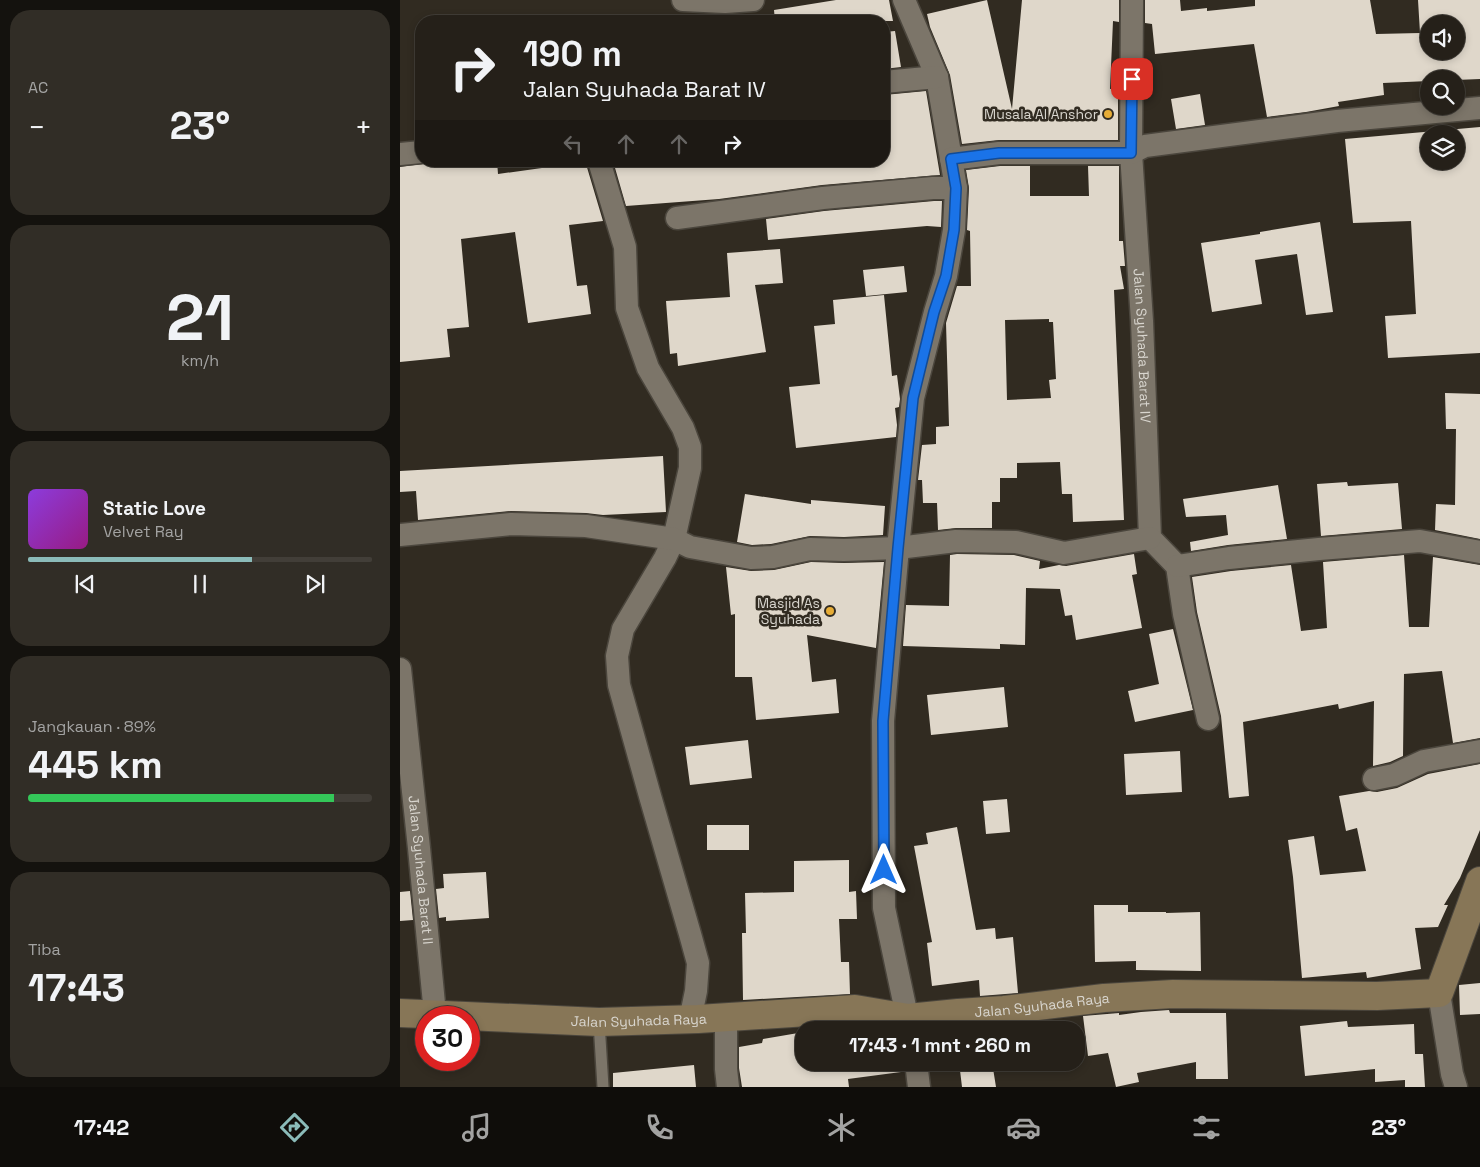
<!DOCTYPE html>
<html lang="id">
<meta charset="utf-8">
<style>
body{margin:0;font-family:"Space Grotesk",sans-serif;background:#312d26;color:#f1f3f6;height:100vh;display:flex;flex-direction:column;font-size:19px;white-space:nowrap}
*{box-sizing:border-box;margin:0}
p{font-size:16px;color:#a3a3a2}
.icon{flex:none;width:28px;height:28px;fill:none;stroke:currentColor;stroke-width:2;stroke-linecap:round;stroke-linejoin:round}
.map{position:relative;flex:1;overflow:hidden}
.side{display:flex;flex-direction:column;gap:10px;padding:10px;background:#14120e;width:400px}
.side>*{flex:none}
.banner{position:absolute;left:15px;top:15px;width:475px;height:152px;border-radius:20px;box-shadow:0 2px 8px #0003,0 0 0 1px #423e38;background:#252019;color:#f1f3f6;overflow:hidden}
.tools{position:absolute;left:1020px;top:15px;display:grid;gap:10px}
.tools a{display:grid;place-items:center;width:45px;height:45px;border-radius:50%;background:#252019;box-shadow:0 2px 8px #0003,0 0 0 1px #423e38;font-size:25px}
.speed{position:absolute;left:15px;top:1006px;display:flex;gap:10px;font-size:25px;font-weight:700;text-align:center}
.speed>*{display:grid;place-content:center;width:65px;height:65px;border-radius:50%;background:#252019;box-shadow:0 2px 8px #0003,0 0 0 1px #423e38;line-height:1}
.speed .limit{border:8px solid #d22;background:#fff;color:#111}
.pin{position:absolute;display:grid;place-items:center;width:42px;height:42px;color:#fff;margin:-21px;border-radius:10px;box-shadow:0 2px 8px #0006}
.me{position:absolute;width:55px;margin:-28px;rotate:0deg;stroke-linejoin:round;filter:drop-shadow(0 0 4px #0008)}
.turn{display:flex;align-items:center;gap:18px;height:105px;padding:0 25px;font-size:22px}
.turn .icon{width:65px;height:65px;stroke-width:2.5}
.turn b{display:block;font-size:35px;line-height:42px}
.lanes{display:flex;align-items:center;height:48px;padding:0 25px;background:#0003;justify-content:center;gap:25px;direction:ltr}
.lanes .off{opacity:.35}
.big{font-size:38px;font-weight:700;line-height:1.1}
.side .tile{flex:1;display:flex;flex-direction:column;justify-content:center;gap:8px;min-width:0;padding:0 18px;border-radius:20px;background:#312d26}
.side .dial{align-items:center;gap:0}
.dial b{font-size:65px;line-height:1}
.song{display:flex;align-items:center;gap:15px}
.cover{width:60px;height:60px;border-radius:8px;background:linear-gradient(135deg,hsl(270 70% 55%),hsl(310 70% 35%))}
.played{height:5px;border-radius:2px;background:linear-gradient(90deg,#8bbbb9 65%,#423e38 65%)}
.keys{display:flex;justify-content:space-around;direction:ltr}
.heat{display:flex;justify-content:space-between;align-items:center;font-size:28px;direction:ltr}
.charge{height:8px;border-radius:4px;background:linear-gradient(90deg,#34c759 89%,#423e38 0)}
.trip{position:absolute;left:395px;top:1021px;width:290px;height:50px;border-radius:20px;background:#252019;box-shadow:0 2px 8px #0003,0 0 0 1px #423e38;font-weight:700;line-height:50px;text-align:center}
.menu{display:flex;height:80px;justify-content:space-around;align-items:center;background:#0f0d0a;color:#a3a3a2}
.menu .icon{width:35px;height:35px}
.menu .selected{color:#8bbbb9}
.menu b{font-size:22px;color:#f1f3f6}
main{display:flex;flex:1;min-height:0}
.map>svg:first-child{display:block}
</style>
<main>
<section class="side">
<div class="tile"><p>AC</p>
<div class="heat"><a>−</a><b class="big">23°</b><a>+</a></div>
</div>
<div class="tile dial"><b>21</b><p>km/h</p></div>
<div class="tile">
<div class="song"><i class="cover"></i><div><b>Static Love</b><p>Velvet Ray</p></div></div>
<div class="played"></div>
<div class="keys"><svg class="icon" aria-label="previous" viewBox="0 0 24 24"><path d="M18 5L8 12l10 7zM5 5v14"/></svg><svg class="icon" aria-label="pause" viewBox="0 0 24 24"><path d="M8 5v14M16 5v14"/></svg><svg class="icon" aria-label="next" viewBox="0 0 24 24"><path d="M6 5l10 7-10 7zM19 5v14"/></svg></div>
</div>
<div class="tile"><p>Jangkauan · 89%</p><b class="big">445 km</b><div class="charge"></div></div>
<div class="tile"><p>Tiba</p><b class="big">17:43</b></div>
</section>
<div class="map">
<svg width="1080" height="1087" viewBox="0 0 1080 1087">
<rect width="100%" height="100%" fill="#312b21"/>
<path fill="#dfd7ca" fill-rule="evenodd" d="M436 0H489L493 21H375L374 10Z
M587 0 612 109 622 0H719V22L713 21 710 89 718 88V140H599L562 144 550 75 530 27 527 14Z
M745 0H780L781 11 807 8V11L855 6V0H970L976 34 1020 33 1018 0H1080V79L1056 80V79H1029V81L983 83 984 95 938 102 939 106 906 112 867 117 854 44 755 54 752 24 745 23ZM1029 24H1056V51H1029Z
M495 31 501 67 484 69V32Z
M526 91 540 175 422 185 319 199 226 206 213 161H484V95Z
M800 94 805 125 776 129 771 99Z
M1080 127V353L988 358 985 316 1016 314 1011 221 953 223 945 139ZM1029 134H1056V161H1029Z
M45 161H97L98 174 149 167 148 161H172V165L186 164 203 221 169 225 177 286 187 285 191 314 128 323 115 232 61 239 69 327 47 329 50 357 0 362V167Z
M600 166H630V196H689L688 166H719V241H723L725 266H720L724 289 714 290 724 520 673 522 672 494H662L660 462 617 463V478H600V502H592V528H556L538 530 537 503H523L522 480H518L522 445 536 444V427L549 426 546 323 557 286H571L570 231 567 230 569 188 566 170ZM649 319V322H653L656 379 649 380 651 398 607 400 605 320Z
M534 201H542L541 227 527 226 368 240 366 219 424 211Z
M920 222 933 312 906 315 897 254 855 260 862 304 812 312 801 243 860 234V232Z
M380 249 383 283 355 285 366 352 278 366 277 353 270 354 266 301 330 297 327 253Z
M504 266 507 292 466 296 463 270Z
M484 295 492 376 497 375 500 399 499 407 495 408 497 425 496 437 396 448 389 387 420 384 414 326 435 324 433 300Z
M1045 393 1080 394V539L1035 530 1036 504 1055 505 1056 429H1046Z
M263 456 266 512 203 515 186 513 111 511 18 520 16 491 0 492V471Z
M947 482 948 486 998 483 1002 529 921 536 917 484Z
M878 485 887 539 828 545 791 551 790 542 828 535 826 515 786 517 783 499Z
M345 494 411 504V500L485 506 483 535 444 537 410 536 371 544 352 545 337 542Z
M557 554 614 555 640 561 639 569 659 565 666 566 734 554 737 574 732 575 742 628 676 640 672 615 665 616 660 589 626 588 625 645 600 644V649L503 646 506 605 549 606 550 555Z
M1004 555 1009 627H1029L1033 557 1080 565V738L1053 743 1042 671 1004 674 1003 756 990 762 973 766 974 701 939 709 938 704 843 722 849 796 829 798 821 716 797 612 792 577 831 571 891 565 901 631 927 628 923 562Z
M411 562 444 563 484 562 476 648 407 635 412 682 436 679 439 713 356 720 352 677H335V614L331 615 326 567 351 571 374 570Z
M773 629 793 710 735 722 728 691 759 684 749 634Z
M604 687 608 727 531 735 527 695Z
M348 740 352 778 290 785 285 747Z
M780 751 782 792 726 795 724 754Z
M1080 764V830L1060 878 1044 905H1048L1038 927 1015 928 1021 969 967 978 966 972 902 978 893 877 888 840 914 836 920 875 966 871 957 828 946 831 939 796 969 791 977 792 997 788 1028 774Z
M607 799 610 832 586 834 583 801Z
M307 825H349V850H307Z
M557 827 576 930 595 928 596 939 613 937 618 993 580 996 579 980 532 986 527 943 532 942 514 846 528 844 526 833Z
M449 860V892L456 891 457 919H439L441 962H449L450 994 343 1000 342 933H346L345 893 394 892V861Z
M86 872 89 918 46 921V917L39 918 36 889 44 888 43 874Z
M10 891 13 920 0 921V892Z
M694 905H728V912H766V913L800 912 801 971 736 970V961L695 962Z
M1080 983V1014L1060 1015 1059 985Z
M769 1010 770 1013H826L828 1079H796V1062L737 1073 739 1082 716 1087 708 1053 688 1056 683 1016 719 1013V1015L741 1012Z
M947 1021 948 1027 1014 1024 1015 1054H1023L1025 1087H1005V1080L975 1082V1069L905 1076 900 1026Z
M404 1032V1062H500L501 1072 448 1079 449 1087H342L339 1068V1047L362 1043 363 1039Z
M559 1062H592L596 1087H562Z
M294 1065 296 1087H213V1073Z"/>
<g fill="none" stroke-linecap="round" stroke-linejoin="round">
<g stroke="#4b463d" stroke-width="14">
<path id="lane" d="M199 1022 203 1087"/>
</g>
<g stroke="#4b463d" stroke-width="25">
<g id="street">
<path d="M283 0 325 2 353 0"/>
<path d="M504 0 537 77 556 188 554 230 546 276 535 312 513 398 498 548 483 721 484 908 510 1030"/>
<path id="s1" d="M732 0 731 153 742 321 750 538 777 566 784 614 808 719"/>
<path d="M484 82 537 77"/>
<path d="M0 154 21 152"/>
<path d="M551 159 599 153H731L745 146 937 121 1080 108"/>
<path d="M199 161 225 247 227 308 248 368 283 428 290 447V468L274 539 265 558 223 629 217 656 219 685 250 796 290 934 298 963 296 991 290 1020"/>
<path d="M277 218 423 198 533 188H556"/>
<path d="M0 535 111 524 186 526 274 539 290 547 351 558 373 557 410 549 444 550 498 548 556 541 616 542 664 553 750 538"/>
<path d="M777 566 829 558 919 549 1020 541 1080 552"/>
<path id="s2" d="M0 669 19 848 35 1014"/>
<path d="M974 779 994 775 1024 761 1080 751"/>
<path d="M1039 993 1052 1074 1056 1087"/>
<path d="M326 1017V1069L328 1087"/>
<path d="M516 1062 519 1087"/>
</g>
</g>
<g stroke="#4b463d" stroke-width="30">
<g id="secondary">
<path id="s3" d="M0 1013 199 1022 298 1019 455 1009 508 1018 558 1013 604 1010 704 998 773 994 977 996 1039 993 1080 881"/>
</g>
</g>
<use href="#lane" stroke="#7c7569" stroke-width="11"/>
<use href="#street" stroke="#7c7569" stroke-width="22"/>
<use href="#secondary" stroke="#877657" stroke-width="28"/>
</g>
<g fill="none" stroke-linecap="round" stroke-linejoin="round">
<g stroke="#114b97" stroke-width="12">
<path id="route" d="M484 870 483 721 498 548 513 398 534 312 546 276 554 230 556 188 551 159 599 153H731L732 79"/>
</g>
<use href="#route" stroke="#1a73e8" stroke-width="9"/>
</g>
<g fill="#e6ac36" stroke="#312b21" stroke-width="2">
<circle cx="708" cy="114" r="5"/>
<circle cx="430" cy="611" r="5"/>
</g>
<g text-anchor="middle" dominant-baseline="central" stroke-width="5" stroke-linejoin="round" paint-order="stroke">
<g font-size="14" fill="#d8d5ce" stroke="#312b21" text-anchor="end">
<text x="698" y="114">Musala Al Anshor</text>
<text x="420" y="603">Masjid As<tspan x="420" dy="16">Syuhada</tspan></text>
</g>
<g font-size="14" fill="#d8d5ce" stroke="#312b21">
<text stroke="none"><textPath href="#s1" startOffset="346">Jalan Syuhada Barat IV</textPath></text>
<text stroke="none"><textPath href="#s2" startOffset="202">Jalan Syuhada Barat II</textPath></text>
<text stroke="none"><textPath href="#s3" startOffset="644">Jalan Syuhada Raya</textPath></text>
<text stroke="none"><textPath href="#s3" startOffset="239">Jalan Syuhada Raya</textPath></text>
</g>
</g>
</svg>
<div class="tools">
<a><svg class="icon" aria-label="sound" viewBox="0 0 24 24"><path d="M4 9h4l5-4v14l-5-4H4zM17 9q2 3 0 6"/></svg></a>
<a><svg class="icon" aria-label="search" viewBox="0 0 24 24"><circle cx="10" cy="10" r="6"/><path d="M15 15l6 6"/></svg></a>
<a><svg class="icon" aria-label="layers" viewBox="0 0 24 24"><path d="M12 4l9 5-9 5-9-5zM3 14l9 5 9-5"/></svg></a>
</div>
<div class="speed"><div class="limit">30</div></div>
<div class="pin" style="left:732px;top:79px;background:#d93025"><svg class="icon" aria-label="arrive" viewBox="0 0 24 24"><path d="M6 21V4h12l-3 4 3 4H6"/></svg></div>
<svg class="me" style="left:484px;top:870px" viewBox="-20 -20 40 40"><path d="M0-17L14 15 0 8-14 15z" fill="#1a73e8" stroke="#fff" stroke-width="4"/></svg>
<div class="trip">17:43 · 1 mnt · 260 m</div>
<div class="banner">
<div class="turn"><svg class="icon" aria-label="right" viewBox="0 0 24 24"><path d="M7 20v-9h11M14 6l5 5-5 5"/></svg><div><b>190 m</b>Jalan Syuhada Barat IV</div></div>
<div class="lanes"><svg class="icon off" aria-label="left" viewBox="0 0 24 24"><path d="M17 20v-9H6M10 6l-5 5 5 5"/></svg><svg class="icon off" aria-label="ahead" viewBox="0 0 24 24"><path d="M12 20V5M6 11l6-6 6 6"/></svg><svg class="icon off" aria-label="ahead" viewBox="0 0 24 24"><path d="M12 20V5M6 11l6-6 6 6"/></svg><svg class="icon" aria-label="right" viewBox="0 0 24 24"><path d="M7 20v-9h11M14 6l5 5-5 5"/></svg></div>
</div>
</div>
</main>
<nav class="menu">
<b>17:42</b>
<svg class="icon selected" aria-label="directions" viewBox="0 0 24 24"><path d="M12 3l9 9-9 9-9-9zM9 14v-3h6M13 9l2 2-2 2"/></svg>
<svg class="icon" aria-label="music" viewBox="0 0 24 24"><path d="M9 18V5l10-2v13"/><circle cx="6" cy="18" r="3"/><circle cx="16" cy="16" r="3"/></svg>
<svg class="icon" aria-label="phone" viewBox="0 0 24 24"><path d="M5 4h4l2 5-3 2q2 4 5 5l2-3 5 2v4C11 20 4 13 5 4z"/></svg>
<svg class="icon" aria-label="climate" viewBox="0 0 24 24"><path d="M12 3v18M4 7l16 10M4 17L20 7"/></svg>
<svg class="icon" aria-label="car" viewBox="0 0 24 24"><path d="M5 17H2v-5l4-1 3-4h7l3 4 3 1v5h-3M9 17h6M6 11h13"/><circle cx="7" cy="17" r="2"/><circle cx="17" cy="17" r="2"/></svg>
<svg class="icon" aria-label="filters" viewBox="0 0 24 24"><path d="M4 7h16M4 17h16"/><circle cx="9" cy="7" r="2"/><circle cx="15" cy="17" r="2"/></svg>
<b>23°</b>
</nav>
